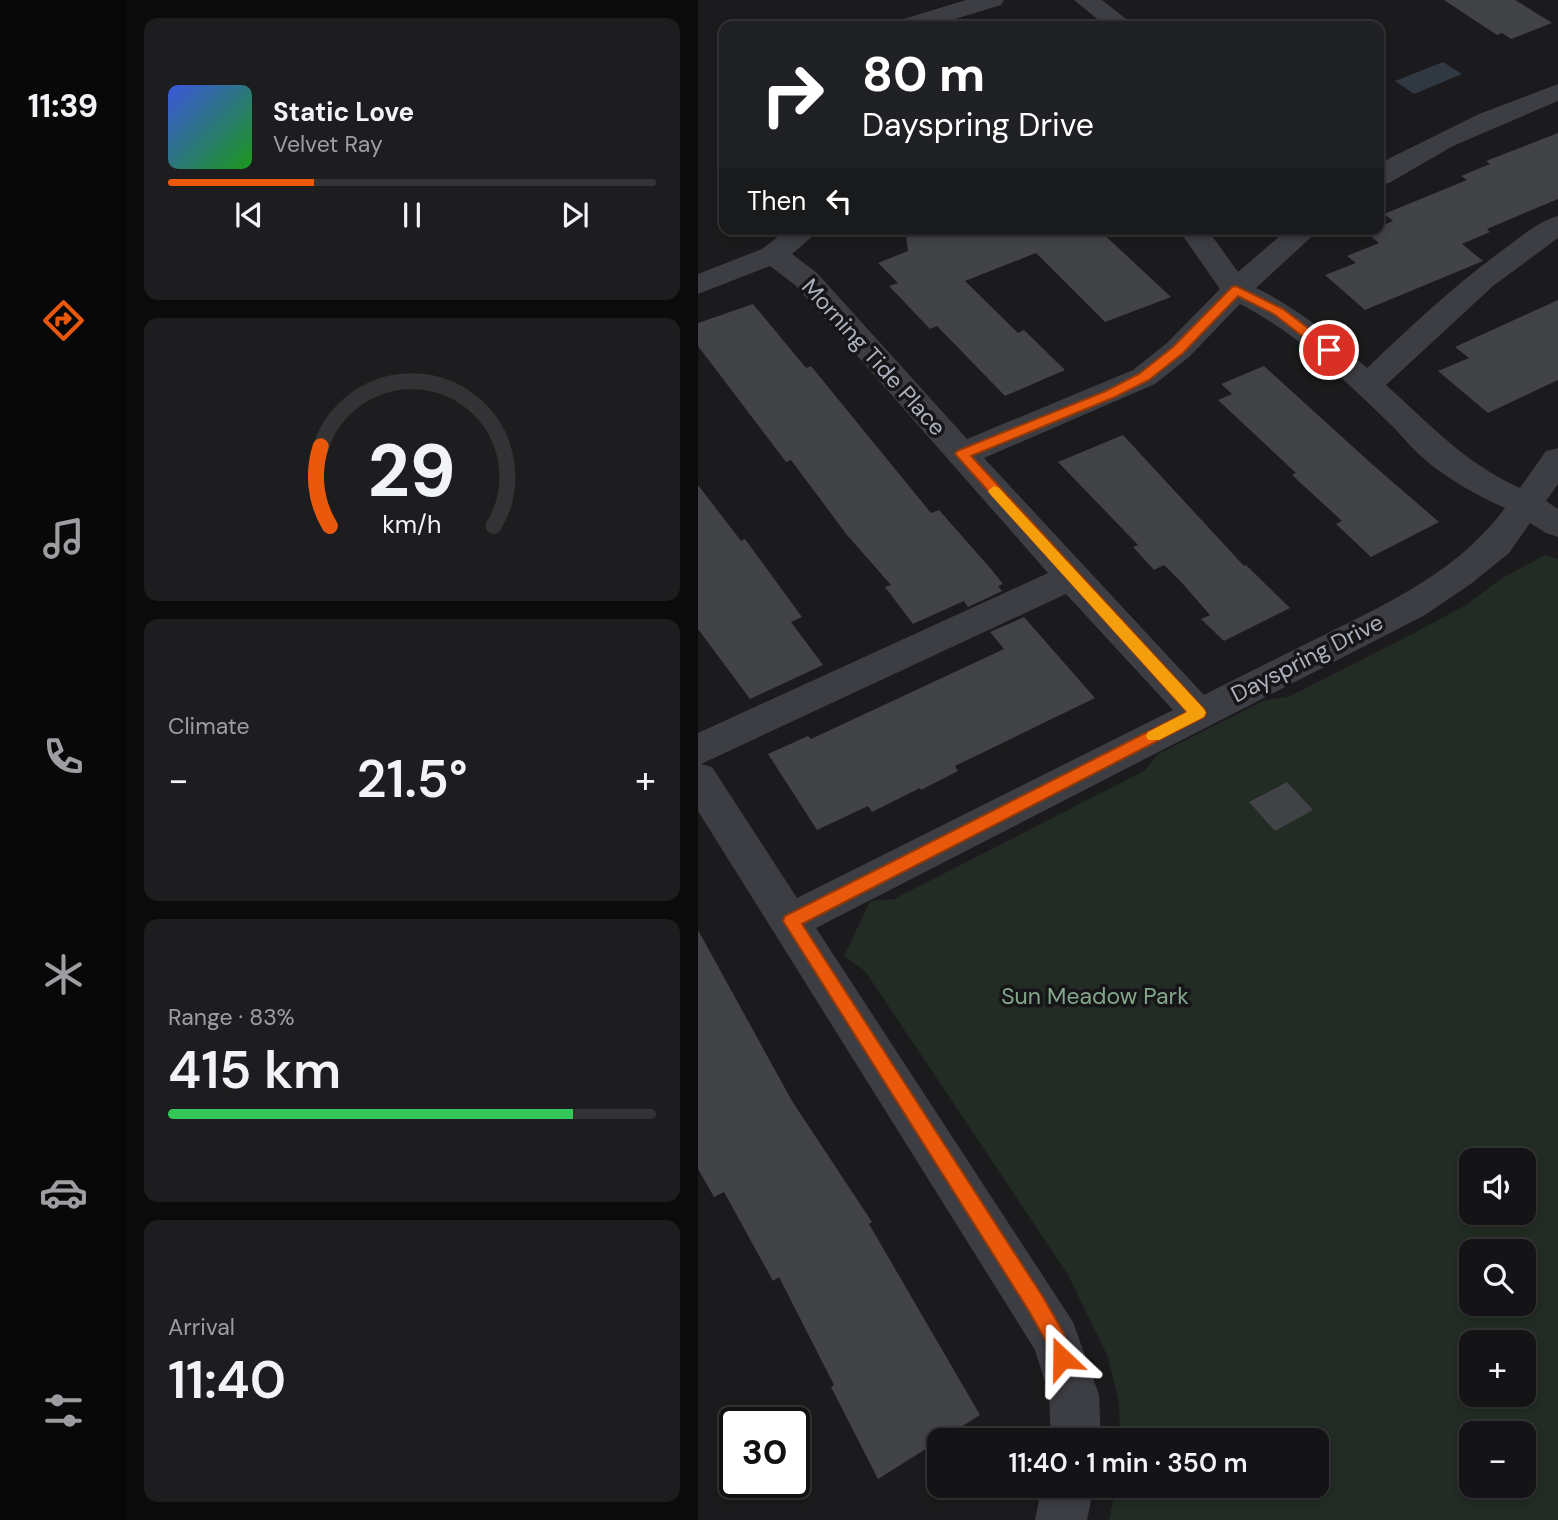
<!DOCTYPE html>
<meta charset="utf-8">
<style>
body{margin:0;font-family:"DM Sans",sans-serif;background:#1d1d1f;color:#f1f3f6;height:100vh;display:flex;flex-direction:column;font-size:26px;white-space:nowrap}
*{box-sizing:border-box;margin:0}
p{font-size:23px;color:#9d9ea1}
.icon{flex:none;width:38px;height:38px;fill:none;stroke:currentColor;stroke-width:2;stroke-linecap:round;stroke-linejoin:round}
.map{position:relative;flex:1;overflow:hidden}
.sheet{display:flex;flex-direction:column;gap:18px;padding:18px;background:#0b0b0c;width:572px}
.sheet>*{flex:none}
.guide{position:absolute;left:21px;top:21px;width:665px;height:214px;border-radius:14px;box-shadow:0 4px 10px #0003,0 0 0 2px #333335;background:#202124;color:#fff;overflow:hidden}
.controls{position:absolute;left:761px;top:1148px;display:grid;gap:14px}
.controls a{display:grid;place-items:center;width:77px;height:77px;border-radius:14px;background:#141416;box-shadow:0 4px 10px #0003,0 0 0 2px #333335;font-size:35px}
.speed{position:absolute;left:21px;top:1407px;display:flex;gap:14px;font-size:35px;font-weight:700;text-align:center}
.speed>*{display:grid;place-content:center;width:91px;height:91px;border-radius:50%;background:#141416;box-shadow:0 4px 10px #0003,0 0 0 2px #333335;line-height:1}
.speed .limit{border:4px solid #111;border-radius:10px;background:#fff;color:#111}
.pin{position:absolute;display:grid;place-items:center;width:60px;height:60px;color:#fff;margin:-30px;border:4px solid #fff;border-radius:50%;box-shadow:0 2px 7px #0007}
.me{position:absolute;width:77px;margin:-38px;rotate:337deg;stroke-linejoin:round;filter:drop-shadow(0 0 5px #0008)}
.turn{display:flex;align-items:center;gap:24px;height:147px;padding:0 28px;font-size:32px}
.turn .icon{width:91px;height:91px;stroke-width:2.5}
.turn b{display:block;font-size:49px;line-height:60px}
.then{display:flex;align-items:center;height:66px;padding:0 28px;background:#0003;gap:14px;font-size:26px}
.big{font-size:52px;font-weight:600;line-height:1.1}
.sheet .tile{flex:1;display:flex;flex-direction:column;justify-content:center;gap:10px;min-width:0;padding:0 24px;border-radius:14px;background:#1d1d1f}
.sheet .dial{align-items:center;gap:0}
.dial svg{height:182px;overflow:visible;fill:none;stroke:#333335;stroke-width:7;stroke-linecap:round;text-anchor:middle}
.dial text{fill:#f1f3f6;stroke:none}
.song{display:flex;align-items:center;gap:21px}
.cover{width:84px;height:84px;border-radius:10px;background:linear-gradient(135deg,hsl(230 70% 55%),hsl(120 70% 35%))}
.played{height:7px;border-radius:4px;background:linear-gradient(90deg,#ea580c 30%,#333335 30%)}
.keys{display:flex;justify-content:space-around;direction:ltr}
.heat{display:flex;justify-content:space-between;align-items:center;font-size:38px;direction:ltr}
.charge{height:10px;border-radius:5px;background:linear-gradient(90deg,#34c759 83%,#333335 0)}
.trip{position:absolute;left:229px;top:1428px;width:402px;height:70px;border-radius:14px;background:#141416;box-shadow:0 4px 10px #0003,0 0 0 2px #333335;font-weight:600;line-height:70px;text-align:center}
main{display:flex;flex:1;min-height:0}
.tab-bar{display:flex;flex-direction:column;width:126px;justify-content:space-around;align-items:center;background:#080809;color:#9d9ea1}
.tab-bar .icon{width:49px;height:49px}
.tab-bar .active{color:#ea580c}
.tab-bar b{font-size:32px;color:#f1f3f6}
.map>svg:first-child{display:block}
</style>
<main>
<nav class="tab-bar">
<b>11:39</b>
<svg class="icon active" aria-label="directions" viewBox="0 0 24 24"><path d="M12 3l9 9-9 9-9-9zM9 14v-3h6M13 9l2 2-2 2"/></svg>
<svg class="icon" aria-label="music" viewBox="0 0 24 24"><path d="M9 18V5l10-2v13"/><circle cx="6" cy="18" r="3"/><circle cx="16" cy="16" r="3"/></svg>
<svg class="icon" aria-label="phone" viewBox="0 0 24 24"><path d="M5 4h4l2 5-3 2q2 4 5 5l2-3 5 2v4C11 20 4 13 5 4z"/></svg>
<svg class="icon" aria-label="climate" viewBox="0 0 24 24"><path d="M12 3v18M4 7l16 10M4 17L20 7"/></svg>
<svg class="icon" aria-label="car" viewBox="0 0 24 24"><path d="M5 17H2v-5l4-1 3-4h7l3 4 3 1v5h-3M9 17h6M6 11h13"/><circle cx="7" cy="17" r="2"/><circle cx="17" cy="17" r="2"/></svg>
<svg class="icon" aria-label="filters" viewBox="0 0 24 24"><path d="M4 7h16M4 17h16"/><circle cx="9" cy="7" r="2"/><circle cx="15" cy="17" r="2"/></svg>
</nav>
<section class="sheet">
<div class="tile">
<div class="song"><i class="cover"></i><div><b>Static Love</b><p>Velvet Ray</p></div></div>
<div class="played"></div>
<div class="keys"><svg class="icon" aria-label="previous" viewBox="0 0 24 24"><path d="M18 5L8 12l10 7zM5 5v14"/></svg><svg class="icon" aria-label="pause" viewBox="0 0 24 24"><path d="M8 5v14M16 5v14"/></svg><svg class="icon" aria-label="next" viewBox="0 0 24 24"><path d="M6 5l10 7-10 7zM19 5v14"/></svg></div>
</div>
<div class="tile dial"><svg viewBox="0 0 100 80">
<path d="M14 69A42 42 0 1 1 86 69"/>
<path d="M14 69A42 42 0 0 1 10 34" stroke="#ea580c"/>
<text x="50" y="56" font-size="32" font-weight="700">29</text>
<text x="50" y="72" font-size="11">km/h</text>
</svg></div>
<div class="tile"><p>Climate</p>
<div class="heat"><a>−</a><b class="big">21.5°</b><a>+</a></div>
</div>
<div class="tile"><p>Range · 83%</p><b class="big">415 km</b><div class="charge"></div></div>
<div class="tile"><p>Arrival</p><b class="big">11:40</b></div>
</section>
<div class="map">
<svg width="860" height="1520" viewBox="0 0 860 1520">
<rect width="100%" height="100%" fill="#1b1b1d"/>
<path fill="#222b24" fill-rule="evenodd" d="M847 555 860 559V1520H411L418 1486H620V1440H422L421 1403 410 1357 370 1275 167 971 146 956 172 901 196 899 446 771 460 754 567 700 590 697 718 632 768 605 804 578ZM774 1160H826V1213H774ZM774 1251H826V1304H774ZM774 1342H826V1395H774ZM774 1433H826V1486H774Z"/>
<path fill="#303842" d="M745 62 764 74 716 94 697 81Z"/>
<path fill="#424347" d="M746 0H817L854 23 813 39 804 33 799 35Z
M860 133V199L789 229 792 232 764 244 785 261 667 310 627 275 658 263 649 256 681 243 668 232 695 221 686 214 769 180 763 176 792 164 788 161Z
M207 229H400L473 297 407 322 338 253 267 281 320 333 326 330 367 370 307 396 239 326 232 329 191 286 200 283 180 263 210 251Z
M860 300V380L790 413 740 371 771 358 757 347Z
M55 304 108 368 113 366 233 513 241 510 293 569 305 584 300 586 304 591 270 607 266 601 215 624 187 587 193 585 149 535 93 460 88 462 0 346V323Z
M566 366 675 465 741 522 673 557 638 524 644 521 594 475 598 473 520 400 534 394 523 384Z
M425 435 546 566 548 565 592 608 526 641 503 619 512 615 484 583 466 565 456 570 435 547 440 545 360 462Z
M0 485 43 541 47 539 104 617 93 622 125 665 52 699 0 629Z
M326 617 397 698 257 766 260 771 223 790 222 788 174 812 170 806 119 830 70 754 110 736 113 739 306 649 292 632Z
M589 782 615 810 577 831 551 802Z
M0 930 94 1101 174 1222 171 1224 282 1415 180 1479 133 1387 136 1385 81 1277 75 1281 26 1192 16 1197 0 1169Z"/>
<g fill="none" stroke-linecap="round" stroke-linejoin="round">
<path fill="#3d3e44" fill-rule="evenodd" d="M268 0H306L303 5 234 26H195L199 21Z
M376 0H404L437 26H408Z
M860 84V101L755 146 691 183 681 185V165L692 158 781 114Z
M860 216V238L795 286 688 385C733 425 765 462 822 488L848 451 860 448V484L848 501 860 509V537L848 533 832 523 811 553 774 583 727 615 118 928 375 1322 401 1395 403 1440H353L351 1395 337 1350 0 811V733L350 573 97 285 72 266 0 294V274L64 249 90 229H123L94 254 119 273 269 439 435 370 469 343 522 289 480 229H509L540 272 590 229H622L558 288C601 309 634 337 669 368 715 324 761 281 813 244 827 233 842 221 860 216ZM542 304C599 333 645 379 691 423 703 434 713 448 725 458 749 479 778 495 807 508 762 569 696 600 630 633 589 653 547 674 506 695L286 458 457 384 491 357ZM368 594 475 710 99 898 14 767 3 764Z
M344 1486H396L389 1520H337Z"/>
</g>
<path fill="#ea580c" stroke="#983908" stroke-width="2" d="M538 286 585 309 635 347V353H626L576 314 540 296 485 353 451 380 417 397 273 456 506 709 508 713 506 717 104 924 345 1297 365 1332 374 1358 371 1365 364 1368 357 1365 349 1343 331 1311 85 921 87 916 489 712 257 454 259 451 408 391 441 374 475 347 534 287Z"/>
<path fill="#f59e0b" d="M296 486 301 488 506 709 508 713 506 717 461 740H450L448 736 450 732 489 712 292 494 290 491Z"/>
<g text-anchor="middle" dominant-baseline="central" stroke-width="7" stroke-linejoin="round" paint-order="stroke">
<g font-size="23" fill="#adb0bd" stroke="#161618">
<text transform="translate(176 357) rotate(48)">Morning Tide Place</text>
<text transform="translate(609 658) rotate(-27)">Dayspring Drive</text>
</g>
<g font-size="23" fill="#84a78b" stroke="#161618">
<text x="397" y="996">Sun Meadow Park</text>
</g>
</g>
</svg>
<div class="controls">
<a><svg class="icon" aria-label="sound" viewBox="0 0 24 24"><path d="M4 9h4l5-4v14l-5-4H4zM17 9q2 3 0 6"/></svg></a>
<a><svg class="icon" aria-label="search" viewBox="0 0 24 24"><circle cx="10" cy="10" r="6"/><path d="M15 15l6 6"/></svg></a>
<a>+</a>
<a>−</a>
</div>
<div class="speed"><div class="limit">30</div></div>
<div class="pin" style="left:631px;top:350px;background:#d93025"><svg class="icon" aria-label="arrive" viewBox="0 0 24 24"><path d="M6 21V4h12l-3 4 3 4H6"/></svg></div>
<svg class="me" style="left:364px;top:1358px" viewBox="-20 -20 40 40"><path d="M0-17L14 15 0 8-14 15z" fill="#ea580c" stroke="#fff" stroke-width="4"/></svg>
<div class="trip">11:40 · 1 min · 350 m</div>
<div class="guide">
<div class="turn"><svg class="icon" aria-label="right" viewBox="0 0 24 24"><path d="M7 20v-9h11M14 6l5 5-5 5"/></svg><div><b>80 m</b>Dayspring Drive</div></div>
<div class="then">Then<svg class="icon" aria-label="left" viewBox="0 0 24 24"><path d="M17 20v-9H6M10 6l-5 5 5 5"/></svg></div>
</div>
</div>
</main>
